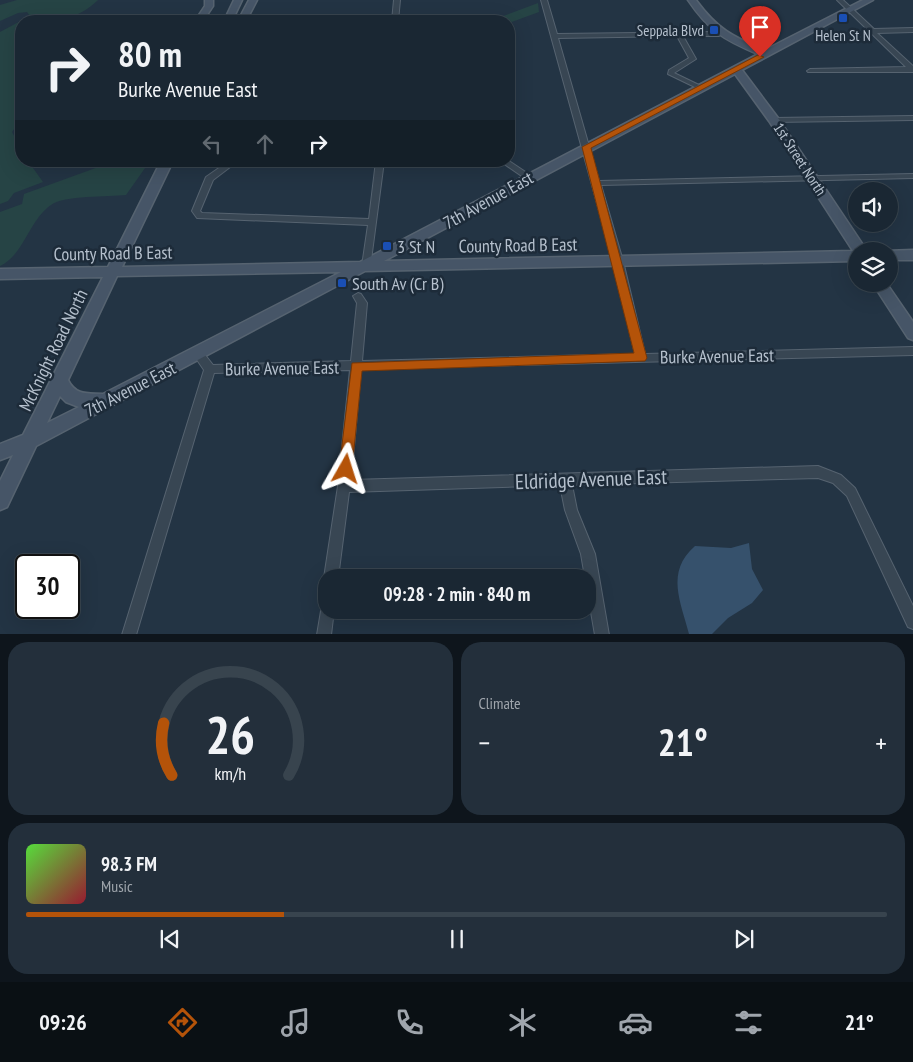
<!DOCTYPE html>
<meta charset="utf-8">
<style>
body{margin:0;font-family:"PT Sans Narrow",sans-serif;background:#232f3b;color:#f1f3f6;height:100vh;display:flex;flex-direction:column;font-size:19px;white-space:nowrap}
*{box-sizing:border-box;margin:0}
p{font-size:16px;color:#9fa5ac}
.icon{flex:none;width:28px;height:28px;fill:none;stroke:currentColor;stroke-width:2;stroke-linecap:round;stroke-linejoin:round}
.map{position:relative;height:634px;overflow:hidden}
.sheet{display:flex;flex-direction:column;gap:8px;padding:8px;background:#0e151c;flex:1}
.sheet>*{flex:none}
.top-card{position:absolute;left:15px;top:15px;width:500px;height:152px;border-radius:20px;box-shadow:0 5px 20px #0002,0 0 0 1px #38444e;background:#1a2733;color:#f1f3f6;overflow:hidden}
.buttons{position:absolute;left:848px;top:182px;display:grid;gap:10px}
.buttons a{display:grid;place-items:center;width:50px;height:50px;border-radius:50%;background:#1a2733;box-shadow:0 5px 20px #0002,0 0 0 1px #38444e;font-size:25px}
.speed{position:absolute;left:15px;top:554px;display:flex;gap:10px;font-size:25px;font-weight:700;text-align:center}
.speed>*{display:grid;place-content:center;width:65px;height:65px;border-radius:50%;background:#1a2733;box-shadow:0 5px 20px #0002,0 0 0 1px #38444e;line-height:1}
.speed .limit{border:2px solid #111;border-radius:8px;background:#fff;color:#111}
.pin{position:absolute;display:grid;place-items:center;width:42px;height:42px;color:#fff;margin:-51px -21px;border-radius:50% 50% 50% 0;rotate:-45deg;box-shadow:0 0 5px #0007}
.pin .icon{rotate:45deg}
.me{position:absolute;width:55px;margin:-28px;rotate:6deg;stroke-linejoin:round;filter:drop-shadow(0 0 4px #0008)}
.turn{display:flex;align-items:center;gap:18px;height:105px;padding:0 20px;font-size:22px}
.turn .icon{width:65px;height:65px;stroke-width:2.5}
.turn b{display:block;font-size:35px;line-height:42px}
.lanes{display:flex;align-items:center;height:48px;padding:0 20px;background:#0003;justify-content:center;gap:25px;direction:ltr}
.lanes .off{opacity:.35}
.big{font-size:38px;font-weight:700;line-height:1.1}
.sheet .card{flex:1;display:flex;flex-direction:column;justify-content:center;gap:8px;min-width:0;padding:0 18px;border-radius:20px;background:#232f3b}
.sheet .dial{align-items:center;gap:0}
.dial svg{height:130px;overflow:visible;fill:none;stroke:#38444e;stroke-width:7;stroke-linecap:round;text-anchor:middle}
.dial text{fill:#f1f3f6;stroke:none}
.song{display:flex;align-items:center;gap:15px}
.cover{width:60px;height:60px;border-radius:8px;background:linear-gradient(135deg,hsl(110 70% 55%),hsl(350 70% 35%))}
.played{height:5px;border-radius:2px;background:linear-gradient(90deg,#b45309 30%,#38444e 30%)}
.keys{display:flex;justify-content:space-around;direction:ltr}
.heat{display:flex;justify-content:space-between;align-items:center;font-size:28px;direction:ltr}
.sheet .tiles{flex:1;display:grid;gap:8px;grid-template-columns:1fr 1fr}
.card:last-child{grid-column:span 2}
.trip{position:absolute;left:318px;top:569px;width:278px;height:50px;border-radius:20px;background:#1a2733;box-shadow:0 5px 20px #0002,0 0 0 1px #38444e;font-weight:700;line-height:50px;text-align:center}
.menu{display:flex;height:80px;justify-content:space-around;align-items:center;background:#0a1014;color:#9fa5ac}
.menu .icon{width:35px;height:35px}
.menu .current{color:#b45309}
.menu b{font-size:22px;color:#f1f3f6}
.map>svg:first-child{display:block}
</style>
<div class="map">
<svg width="913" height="635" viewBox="0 0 913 635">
<rect width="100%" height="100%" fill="#233444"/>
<path fill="#264445" d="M17 0H98C74 23 52 21 21 21V119L12 132 21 149V161H28L43 182 14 193 8 201 0 204V32L30 16 27 12 18 13 0 21V5Z
M538 3 539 12 509 23V21H490Z
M115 161H150L126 195C108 197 64 195 51 205 29 220 24 255 0 266V212L22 204 24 194Z"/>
<path fill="#36516c" d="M749 543 752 569 763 590 752 603 728 618 712 634H689C681 602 665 572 695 546L731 548Z"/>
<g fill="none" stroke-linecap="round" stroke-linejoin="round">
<g stroke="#566370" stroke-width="2">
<path id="street" d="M394 0H400L398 21H392Z
M541 0H547L557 34 719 32 722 34 719 36H683L696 59 674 73 701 86 702 87 699 89 668 74 669 70 689 58 677 36 558 38 599 181 913 174V178L601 185 623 261 645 354 913 347V355L361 369 351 480 818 466 841 475 855 488 913 606V629L908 627 847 496 833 483 818 478 572 485 577 510 595 554 609 635H595L581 554 565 510 560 485 349 492 338 578H326V583L324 578 338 486 350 370 214 373 136 635H122L204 370 193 354 194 351H202L213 365 351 361 357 303 353 296 358 293 361 294 367 303 362 361 635 354 613 261Z
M837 0H843L874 29 913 28V32L877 33 913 66V72H808L807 71 810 69 906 67Z
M913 116V120L774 122 770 120 774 118Z
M229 161H238L213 180 200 211 202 213 369 219 376 161H384L370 268 367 269 362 266 368 225 197 218 192 211 206 177Z
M500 161H509L533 177 529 179H526Z
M326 603V610H334L331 635H317L322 605Z"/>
</g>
<g stroke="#566370" stroke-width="3">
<path id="secondary" d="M205 0H213V6L203 21H195L205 6Z
M234 0H242L232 21H224Z
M249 0H257L246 21H238Z
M688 0H696C717 29 733 37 765 50L863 0H873L742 70 778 118 867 251H856V261L365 271 36 446 7 507 0 510V481L13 455 0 460V444L23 435 103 277 0 279V269L108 267 161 161H173L122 267 360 262 758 54C724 40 709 31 688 0ZM735 74 769 121 853 251 384 261ZM341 272 103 394C88 393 76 396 68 380L117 276ZM60 396 66 402 79 407 47 423Z
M913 250V260H889V251H886Z
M873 284H887L913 322V340L908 338Z"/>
</g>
<use href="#street" fill="#384653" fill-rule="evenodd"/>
<use href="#secondary" fill="#465567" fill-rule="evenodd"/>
</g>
<path fill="#b45309" stroke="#753606" d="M758 55 764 57 591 148 647 358 645 361 362 371 352 469 350 473 346 475 341 473 339 469 352 363 634 353 582 147Z"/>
<g fill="#1a4fb4" stroke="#1d2b39" stroke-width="2">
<rect x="838" y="13" width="10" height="10" rx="2.5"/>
<rect x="709" y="25" width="10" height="10" rx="2.5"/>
<rect x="382" y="241" width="10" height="10" rx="2.5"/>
<rect x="337" y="278" width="10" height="10" rx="2.5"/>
</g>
<g text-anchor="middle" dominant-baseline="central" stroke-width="5" stroke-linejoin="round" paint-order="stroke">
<g font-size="15" fill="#b5c0cd" stroke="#1d2b39" text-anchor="end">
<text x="704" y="30">Seppala Blvd</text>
<text x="843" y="35" text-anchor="middle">Helen St N</text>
</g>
<g font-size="15" fill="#b5c0cd" stroke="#1d2b39">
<text transform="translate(800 159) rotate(57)">1st Street North</text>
</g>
<g font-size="18" fill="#b5c0cd" stroke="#1d2b39">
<text transform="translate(488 200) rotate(-29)">7th Avenue East</text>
<text transform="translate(518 245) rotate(-1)">County Road B East</text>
<text transform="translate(113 253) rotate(-1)">County Road B East</text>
<text transform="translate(53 350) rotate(-64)">McKnight Road North</text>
<text transform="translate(717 356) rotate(-1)">Burke Avenue East</text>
<text transform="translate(282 368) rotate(-1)">Burke Avenue East</text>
<text transform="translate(130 389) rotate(-27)">7th Avenue East</text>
</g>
<g font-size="18" fill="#b5c0cd" stroke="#1d2b39" text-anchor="start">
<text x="397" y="246">3 St N</text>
<text x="352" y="283">South Av (Cr B)</text>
</g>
<g font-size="21" fill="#b5c0cd" stroke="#1d2b39">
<text transform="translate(591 479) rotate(-2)">Eldridge Avenue East</text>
</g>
</g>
</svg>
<div class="buttons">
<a><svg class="icon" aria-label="sound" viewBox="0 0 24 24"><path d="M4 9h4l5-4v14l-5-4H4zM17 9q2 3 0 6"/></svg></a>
<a><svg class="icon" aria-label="layers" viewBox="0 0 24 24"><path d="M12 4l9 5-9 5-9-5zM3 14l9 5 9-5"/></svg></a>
</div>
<div class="speed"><div class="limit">30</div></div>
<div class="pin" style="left:760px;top:57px;background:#d93025"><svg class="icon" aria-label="arrive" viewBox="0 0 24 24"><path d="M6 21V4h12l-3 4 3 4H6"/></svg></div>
<svg class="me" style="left:346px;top:469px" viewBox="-20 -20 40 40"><path d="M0-17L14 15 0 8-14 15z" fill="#b45309" stroke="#fff" stroke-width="4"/></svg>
<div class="trip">09:28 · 2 min · 840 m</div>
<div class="top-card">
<div class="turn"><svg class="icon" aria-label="right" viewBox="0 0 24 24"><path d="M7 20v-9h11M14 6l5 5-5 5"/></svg><div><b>80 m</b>Burke Avenue East</div></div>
<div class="lanes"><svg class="icon off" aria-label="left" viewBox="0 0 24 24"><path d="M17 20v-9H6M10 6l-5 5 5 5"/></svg><svg class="icon off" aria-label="ahead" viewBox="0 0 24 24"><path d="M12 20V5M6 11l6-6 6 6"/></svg><svg class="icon" aria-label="right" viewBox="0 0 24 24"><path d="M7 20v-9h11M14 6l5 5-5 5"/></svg></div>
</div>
</div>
<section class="sheet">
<div class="tiles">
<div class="card dial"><svg viewBox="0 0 100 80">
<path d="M14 69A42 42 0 1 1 86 69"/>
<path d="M14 69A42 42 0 0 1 9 37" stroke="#b45309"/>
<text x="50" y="56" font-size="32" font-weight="700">26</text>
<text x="50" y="72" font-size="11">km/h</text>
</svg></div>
<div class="card"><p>Climate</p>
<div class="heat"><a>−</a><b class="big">21°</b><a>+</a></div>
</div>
<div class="card">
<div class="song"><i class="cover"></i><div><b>98.3 FM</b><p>Music</p></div></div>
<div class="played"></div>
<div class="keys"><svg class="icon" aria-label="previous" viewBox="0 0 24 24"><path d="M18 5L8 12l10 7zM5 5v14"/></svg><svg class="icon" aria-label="pause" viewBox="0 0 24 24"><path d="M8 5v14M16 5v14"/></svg><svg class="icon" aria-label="next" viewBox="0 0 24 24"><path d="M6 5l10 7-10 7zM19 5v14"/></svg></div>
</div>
</div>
</section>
<nav class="menu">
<b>09:26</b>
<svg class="icon current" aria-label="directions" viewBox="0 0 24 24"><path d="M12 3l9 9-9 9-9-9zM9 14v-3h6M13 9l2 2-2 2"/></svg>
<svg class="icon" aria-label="music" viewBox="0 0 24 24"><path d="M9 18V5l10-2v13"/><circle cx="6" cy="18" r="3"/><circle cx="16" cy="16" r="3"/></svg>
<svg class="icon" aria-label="phone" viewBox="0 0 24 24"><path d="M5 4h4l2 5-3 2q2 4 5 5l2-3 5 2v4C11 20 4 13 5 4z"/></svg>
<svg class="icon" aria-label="climate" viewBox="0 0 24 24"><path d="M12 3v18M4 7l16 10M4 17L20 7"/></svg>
<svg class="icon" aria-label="car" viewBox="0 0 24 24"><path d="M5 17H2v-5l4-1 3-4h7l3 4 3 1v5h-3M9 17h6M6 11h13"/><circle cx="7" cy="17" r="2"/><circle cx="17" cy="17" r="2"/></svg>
<svg class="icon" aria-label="filters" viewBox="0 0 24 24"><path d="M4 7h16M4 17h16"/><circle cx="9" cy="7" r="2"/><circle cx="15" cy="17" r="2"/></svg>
<b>21°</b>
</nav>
